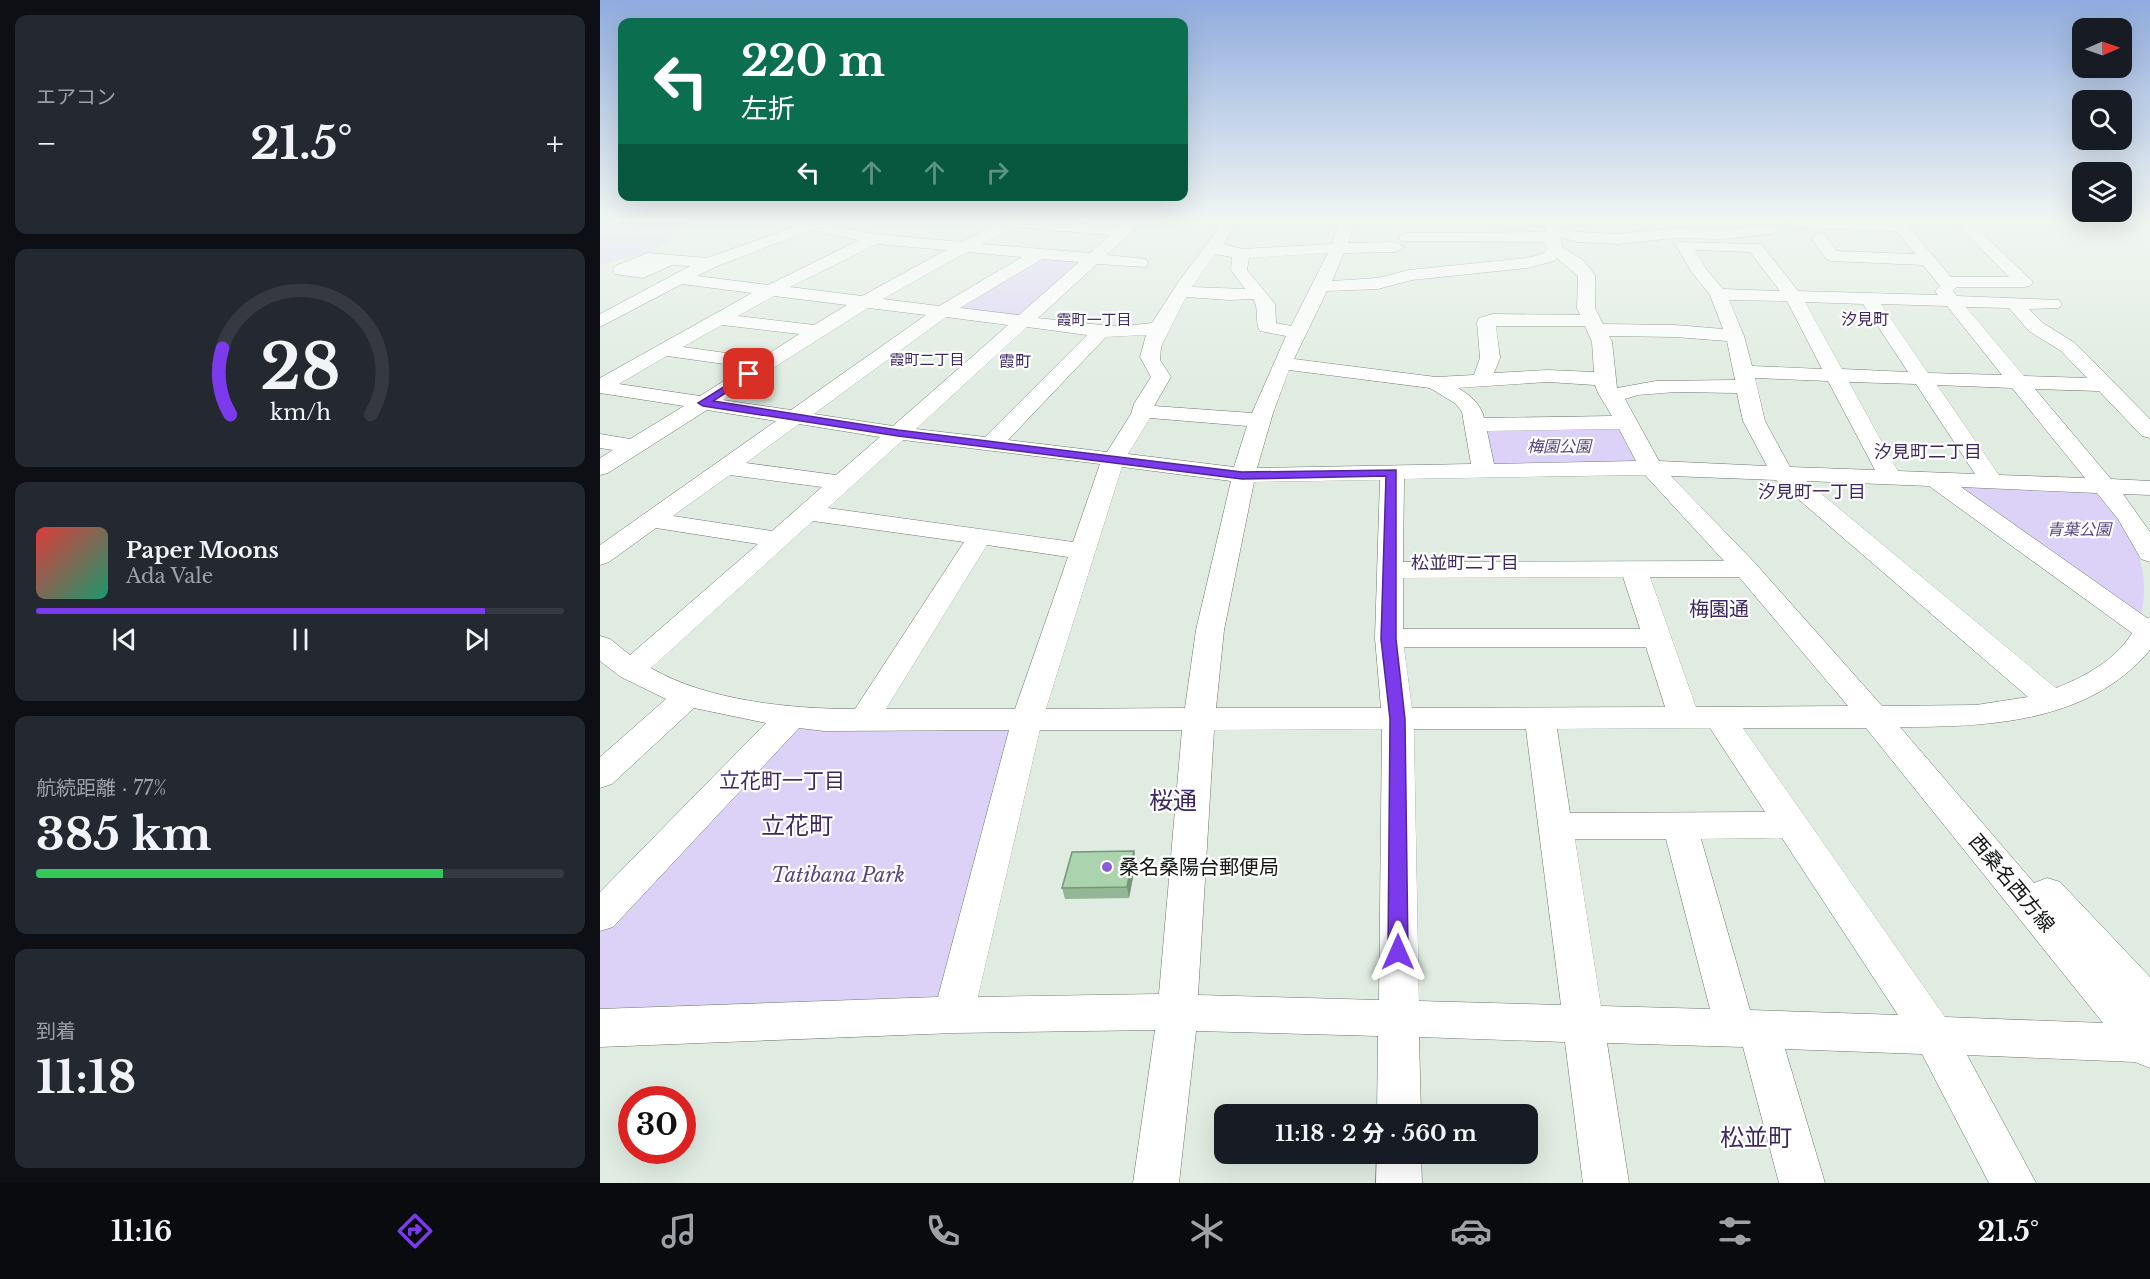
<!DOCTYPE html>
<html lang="ja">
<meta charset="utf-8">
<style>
body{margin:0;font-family:"Libre Baskerville","Noto Sans JP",serif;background:#242831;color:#f1f3f6;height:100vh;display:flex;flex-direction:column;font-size:22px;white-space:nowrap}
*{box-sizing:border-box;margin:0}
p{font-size:20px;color:#9ea1a6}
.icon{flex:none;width:33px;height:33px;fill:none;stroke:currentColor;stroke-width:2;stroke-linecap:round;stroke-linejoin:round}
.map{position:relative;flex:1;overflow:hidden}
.side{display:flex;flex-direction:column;gap:15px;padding:15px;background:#0d0f14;width:600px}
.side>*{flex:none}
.banner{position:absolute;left:18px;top:18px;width:570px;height:183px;border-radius:12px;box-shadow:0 6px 24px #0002;background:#0b6e4f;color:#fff;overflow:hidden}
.needle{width:39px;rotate:88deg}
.fabs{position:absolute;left:1472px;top:18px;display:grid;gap:12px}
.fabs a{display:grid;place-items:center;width:60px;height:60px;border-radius:12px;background:#171b24;box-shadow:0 6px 24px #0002;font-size:30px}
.speed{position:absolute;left:18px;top:1086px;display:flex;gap:12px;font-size:30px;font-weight:700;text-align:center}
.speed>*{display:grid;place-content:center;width:78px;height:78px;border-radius:50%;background:#171b24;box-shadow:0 6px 24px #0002;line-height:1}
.speed .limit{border:9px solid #d22;background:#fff;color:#111}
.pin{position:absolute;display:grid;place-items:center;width:51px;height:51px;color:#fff;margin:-26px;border-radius:12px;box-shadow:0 3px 9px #0006}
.me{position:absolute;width:66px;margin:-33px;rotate:0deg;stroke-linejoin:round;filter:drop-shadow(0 0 4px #0008)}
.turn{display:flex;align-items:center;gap:21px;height:126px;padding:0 24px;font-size:27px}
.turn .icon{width:78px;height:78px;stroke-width:2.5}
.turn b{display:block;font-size:42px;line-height:51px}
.lanes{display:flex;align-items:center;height:57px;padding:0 24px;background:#0003;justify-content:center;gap:30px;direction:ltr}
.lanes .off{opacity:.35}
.big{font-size:45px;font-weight:800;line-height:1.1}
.side .tile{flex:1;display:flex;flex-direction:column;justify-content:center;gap:9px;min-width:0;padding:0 21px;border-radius:12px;background:#242831}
.side .dial{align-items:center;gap:0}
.dial svg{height:156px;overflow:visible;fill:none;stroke:#363941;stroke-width:7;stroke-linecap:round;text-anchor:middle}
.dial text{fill:#f1f3f6;stroke:none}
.song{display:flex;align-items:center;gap:18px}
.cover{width:72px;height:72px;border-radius:9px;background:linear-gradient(135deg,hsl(0 70% 55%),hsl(160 70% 35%))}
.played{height:6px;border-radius:3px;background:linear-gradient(90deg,#7c3aed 85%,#363941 85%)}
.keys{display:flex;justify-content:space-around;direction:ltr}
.heat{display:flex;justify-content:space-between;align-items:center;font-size:33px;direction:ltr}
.charge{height:9px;border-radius:4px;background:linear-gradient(90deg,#34c759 77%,#363941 0)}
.trip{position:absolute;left:614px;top:1104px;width:324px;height:60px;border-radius:12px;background:#171b24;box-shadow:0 6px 24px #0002;font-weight:800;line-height:60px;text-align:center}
.dock{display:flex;height:96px;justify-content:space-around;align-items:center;background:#090b0e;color:#9ea1a6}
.dock .icon{width:42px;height:42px}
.dock .active{color:#7c3aed}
.dock b{font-size:27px;color:#f1f3f6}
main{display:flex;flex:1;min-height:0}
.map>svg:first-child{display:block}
</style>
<main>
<section class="side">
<div class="tile"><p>エアコン</p>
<div class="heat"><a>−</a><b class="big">21.5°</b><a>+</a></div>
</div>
<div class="tile dial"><svg viewBox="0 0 100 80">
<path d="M14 69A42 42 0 1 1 86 69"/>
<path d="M14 69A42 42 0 0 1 10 35" stroke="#7c3aed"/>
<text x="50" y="56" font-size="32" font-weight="700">28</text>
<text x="50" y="72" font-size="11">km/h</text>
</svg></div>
<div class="tile">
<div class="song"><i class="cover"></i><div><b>Paper Moons</b><p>Ada Vale</p></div></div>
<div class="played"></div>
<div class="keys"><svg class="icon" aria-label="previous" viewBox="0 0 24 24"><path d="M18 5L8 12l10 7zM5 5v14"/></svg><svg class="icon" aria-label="pause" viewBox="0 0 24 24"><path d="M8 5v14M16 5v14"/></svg><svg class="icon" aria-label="next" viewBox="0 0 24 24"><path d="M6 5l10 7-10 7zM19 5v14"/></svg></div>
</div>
<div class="tile"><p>航続距離 · 77%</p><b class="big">385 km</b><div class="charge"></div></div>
<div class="tile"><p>到着</p><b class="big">11:18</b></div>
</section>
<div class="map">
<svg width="1550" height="1183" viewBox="0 0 1550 1183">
<rect width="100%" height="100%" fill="#e0ece1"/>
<path fill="#dcd2f8" d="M0 221H95L75 229 70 241 44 254 0 265Z
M438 257 490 262 423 320 348 312Z
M886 427H1019L1037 462 894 467Z
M1357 484 1490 490C1503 495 1508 505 1516 516 1539 547 1550 575 1541 615L1355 487Z
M411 728 344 997 331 1007 0 1017V932L189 732 200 729Z"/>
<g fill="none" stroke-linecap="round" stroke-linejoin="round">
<g stroke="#6d786e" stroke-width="1">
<path id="minor" d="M141 221H158L151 226 143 224Z
M182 221H212L275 234 362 242 400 221H454L520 227 527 221H543L507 255 546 259 548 263 546 267 497 264 438 318 501 325 525 326 552 323 579 281 616 232 619 225 617 221H632L635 225 623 244 642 249 732 244 739 221H755L748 243 796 242 804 247 796 252 744 253 732 281 778 278 809 270 927 258 942 254 947 249 944 242 801 241 799 238 801 235 807 233 946 232 940 221H956L959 228 979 232 1018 234 1076 228 1122 229 1176 226 1179 229 1176 232 1171 234 1122 239 1076 238 1018 244 977 242 961 237 962 247 983 260 995 275V308L1003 324 1075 325 1123 329 1110 295 1091 271 1076 245 1078 242 1161 244 1198 291 1338 295 1335 291 1340 286 1323 265 1232 261 1226 259 1211 238 1219 233 1225 235 1237 251 1315 254 1296 231 1194 228 1186 223 1304 221 1351 277H1409L1354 221H1370L1433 282 1430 286 1424 287H1357L1353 291 1357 296 1459 300 1462 304 1459 308 1429 309 1443 323 1475 343 1550 419V438L1542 436 1499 391 1435 389 1511 479 1550 481V495L1523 494 1550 532V562L1541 559 1518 519 1497 493 1361 487 1547 618 1550 617V650C1489 723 1388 727 1300 727L1434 883 1447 878 1460 882 1550 977V1068L1535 1062 1367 1055 1436 1183H1389L1322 1054 1185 1049 1225 1183H1179L1143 1047 1007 1043 1029 1183H983L965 1042 819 1037 821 1114H777L778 1036 596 1031 579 1183H533L555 1030 354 1033 0 1047V1009L338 997 409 730 224 731 199 728 13 927 0 931V892L166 723 94 708 12 784 0 788V757L66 699 21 677 0 661V636L10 639 30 655 158 544 56 528 9 562 0 565V545L176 421 107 410 8 473 0 475V458L13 450 0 448V434L30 439 84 406 0 393V378L152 293 82 284 0 327V314L90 266 72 265 43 278 15 274 13 270 15 266 48 253 107 258 194 227 184 224ZM413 227 510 235 490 253 382 244ZM212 230 259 240 168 285 97 276 115 267ZM277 244 346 250 262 296 190 287ZM1095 250 1150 252 1180 291 1123 289 1106 269ZM367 252 422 257 339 306 283 299ZM728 253 691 326 676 323 675 304 647 270 649 258ZM615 254 632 257 631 270 645 289 592 287ZM957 258 978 276 977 308 980 315 893 314 879 318 877 322 880 358 874 375 836 377 694 359 727 291 778 289 812 280 927 268 954 261ZM442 259 479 262 419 315 360 308ZM174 296 247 305 214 325 138 316ZM586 297 629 300 653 299C660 309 654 321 660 331L686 336 652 413 554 406 571 377 560 360 561 347ZM1129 300 1187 301 1222 369 1152 366 1144 336ZM1205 302 1263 304 1308 372 1242 369ZM1281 304 1347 306 1402 375 1328 373ZM1366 307 1409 308 1429 331 1461 351 1487 378 1424 376ZM268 308 326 315 191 410 123 400ZM346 317 408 325 293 426 214 414ZM122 325 199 334 162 358 83 347ZM896 326H985L992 342 994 372 948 370 894 373 900 358ZM427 327 487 335 385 437 316 429ZM546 335 540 357 551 377 534 404 531 414 507 452 408 440 506 337ZM1009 336 1075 337 1127 341 1135 380 1056 381 1017 388 1012 342ZM67 356 146 367 100 396 19 384ZM689 370 830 388 856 404 862 412 871 464 657 468 673 413ZM1155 378 1228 381 1275 470 1190 467 1165 421ZM948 382 995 385 998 393 1012 416 884 418C881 404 870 395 858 388ZM1249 382 1316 384 1375 474 1298 471ZM1337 385 1412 388 1485 478 1399 475ZM1076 392 1137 393 1143 421 1167 466 1059 461 1025 399 1038 395ZM550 418 647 426 634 467 528 454ZM199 424 280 437 236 475 146 463ZM1019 429 1036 461 894 464 887 431ZM303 440 500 464 473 542 228 508ZM522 467 631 481 596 630 585 708 446 709ZM130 475 222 487 172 531 73 516ZM1045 475 1124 561 803 562 804 479ZM1071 476 1176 480 1428 697 1376 705 1282 706 1155 563ZM780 480 775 638 781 708H616L624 630 654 482ZM1206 481 1329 486 1532 633C1516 660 1484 677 1456 688ZM213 521 364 542 255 709C192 709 107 701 51 668ZM387 545 468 557 415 709H286ZM1023 577 1040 629H803V578ZM1050 577H1139L1248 706 1096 707ZM804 647H1046L1065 707 812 708ZM1110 728 1165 812 970 813 957 729ZM1143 728H1266L1503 1023 1345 1017ZM782 729 779 1000 598 995 614 730ZM814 729H926L961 1005 819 1001ZM440 730H582L559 994 378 997ZM1182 838 1298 1015 1150 1010 1101 839ZM975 839H1066L1110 1009 1001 1006Z
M777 1154H821L822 1183H776Z"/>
</g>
<use href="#minor" fill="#fff" fill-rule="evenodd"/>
</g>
<path fill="#93b696" d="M536 862 529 898 465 899 462 888Z"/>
<path fill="#78947a" d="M534 851 536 862 529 898 527 887Z"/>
<path fill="#abd4ae" stroke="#78947a" stroke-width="1.5" d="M534 851 527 887 462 888 472 852Z"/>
<linearGradient id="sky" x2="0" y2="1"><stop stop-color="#90acde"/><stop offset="0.57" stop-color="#f1f6f2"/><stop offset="1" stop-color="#f1f6f2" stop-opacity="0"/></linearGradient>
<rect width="1550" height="387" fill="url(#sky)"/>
<path fill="#7c3aed" stroke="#51269a" stroke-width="1.5" d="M149 371 152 372V376L113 401 298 430 642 472 796 470V639L805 719 808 952 805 957 798 960 791 957 788 952 790 719 781 639 786 476 642 479 298 436 103 406 98 403Z"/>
<circle fill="#8b5ed8" stroke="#fff" stroke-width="2" cx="507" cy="867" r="6"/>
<g text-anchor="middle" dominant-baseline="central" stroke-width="4.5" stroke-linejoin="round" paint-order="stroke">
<g font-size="15" fill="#3e2863" stroke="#fff">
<text x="494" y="319">霞町一丁目</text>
<text x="327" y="359">霞町二丁目</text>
</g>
<g font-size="16" fill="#3e2863" stroke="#fff">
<text x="1265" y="319">汐見町</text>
<text x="415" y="361">霞町</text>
</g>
<g font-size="16" font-style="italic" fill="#594581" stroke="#fff">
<text x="959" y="446">梅園公園</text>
<text x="1479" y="529">青葉公園</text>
</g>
<g font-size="18" fill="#3e2863" stroke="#fff">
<text x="1328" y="452">汐見町二丁目</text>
<text x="1212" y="492">汐見町一丁目</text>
<text x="865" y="563">松並町二丁目</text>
</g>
<g font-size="20" fill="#3e2863" stroke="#fff">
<text x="1119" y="609">梅園通</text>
</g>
<g font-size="20" fill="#131714" stroke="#fff" text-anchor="start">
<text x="519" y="867">桑名桑陽台郵便局</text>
</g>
<g font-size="20" font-style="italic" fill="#594581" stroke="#fff">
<text x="238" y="875">Tatibana Park</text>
</g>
<g font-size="20" fill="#131714" stroke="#fff">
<text transform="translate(1412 883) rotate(50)">西桑名西方線</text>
</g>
<g font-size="21" fill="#3e2863" stroke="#fff">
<text x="182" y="781">立花町一丁目</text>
</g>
<g font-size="24" fill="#3e2863" stroke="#fff">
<text x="573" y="800">桜通</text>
<text x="197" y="825">立花町</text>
<text x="1156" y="1137">松並町</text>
</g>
</g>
</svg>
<div class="fabs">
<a><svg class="needle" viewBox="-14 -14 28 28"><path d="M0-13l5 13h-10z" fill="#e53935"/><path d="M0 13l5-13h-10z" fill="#9ea1a6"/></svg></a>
<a><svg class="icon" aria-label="search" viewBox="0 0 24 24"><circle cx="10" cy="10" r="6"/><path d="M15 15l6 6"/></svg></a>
<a><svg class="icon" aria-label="layers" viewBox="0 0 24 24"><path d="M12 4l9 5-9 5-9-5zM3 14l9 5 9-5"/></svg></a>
</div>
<div class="speed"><div class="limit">30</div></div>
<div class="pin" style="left:149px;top:374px;background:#d93025"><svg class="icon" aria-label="arrive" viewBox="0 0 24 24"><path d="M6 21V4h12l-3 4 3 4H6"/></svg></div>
<svg class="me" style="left:798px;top:952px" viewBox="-20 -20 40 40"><path d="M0-17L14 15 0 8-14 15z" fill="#7c3aed" stroke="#fff" stroke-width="4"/></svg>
<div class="trip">11:18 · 2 分 · 560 m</div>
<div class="banner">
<div class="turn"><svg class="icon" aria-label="left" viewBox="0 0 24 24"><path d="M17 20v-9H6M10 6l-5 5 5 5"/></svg><div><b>220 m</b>左折</div></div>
<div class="lanes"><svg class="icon" aria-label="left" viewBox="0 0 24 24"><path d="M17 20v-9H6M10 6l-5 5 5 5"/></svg><svg class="icon off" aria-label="ahead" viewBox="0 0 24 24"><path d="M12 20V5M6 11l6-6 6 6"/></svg><svg class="icon off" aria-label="ahead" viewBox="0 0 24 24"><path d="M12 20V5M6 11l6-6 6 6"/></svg><svg class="icon off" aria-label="right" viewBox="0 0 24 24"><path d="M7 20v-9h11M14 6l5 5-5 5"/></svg></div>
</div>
</div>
</main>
<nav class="dock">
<b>11:16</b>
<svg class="icon active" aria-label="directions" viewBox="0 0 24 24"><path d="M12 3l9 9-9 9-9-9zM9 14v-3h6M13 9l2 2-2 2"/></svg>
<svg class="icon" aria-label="music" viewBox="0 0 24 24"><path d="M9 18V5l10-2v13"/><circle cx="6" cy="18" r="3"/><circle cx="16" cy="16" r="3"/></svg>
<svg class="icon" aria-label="phone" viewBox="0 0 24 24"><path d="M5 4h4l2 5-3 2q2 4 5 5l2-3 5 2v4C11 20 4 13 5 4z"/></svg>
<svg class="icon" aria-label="climate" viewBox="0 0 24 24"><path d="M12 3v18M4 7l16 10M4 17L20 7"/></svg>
<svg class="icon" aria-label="car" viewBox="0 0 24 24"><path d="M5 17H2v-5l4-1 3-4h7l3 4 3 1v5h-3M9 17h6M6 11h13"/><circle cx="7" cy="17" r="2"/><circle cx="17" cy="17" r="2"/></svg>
<svg class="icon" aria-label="filters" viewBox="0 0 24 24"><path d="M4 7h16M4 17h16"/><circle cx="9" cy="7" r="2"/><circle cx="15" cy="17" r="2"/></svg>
<b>21.5°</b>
</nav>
